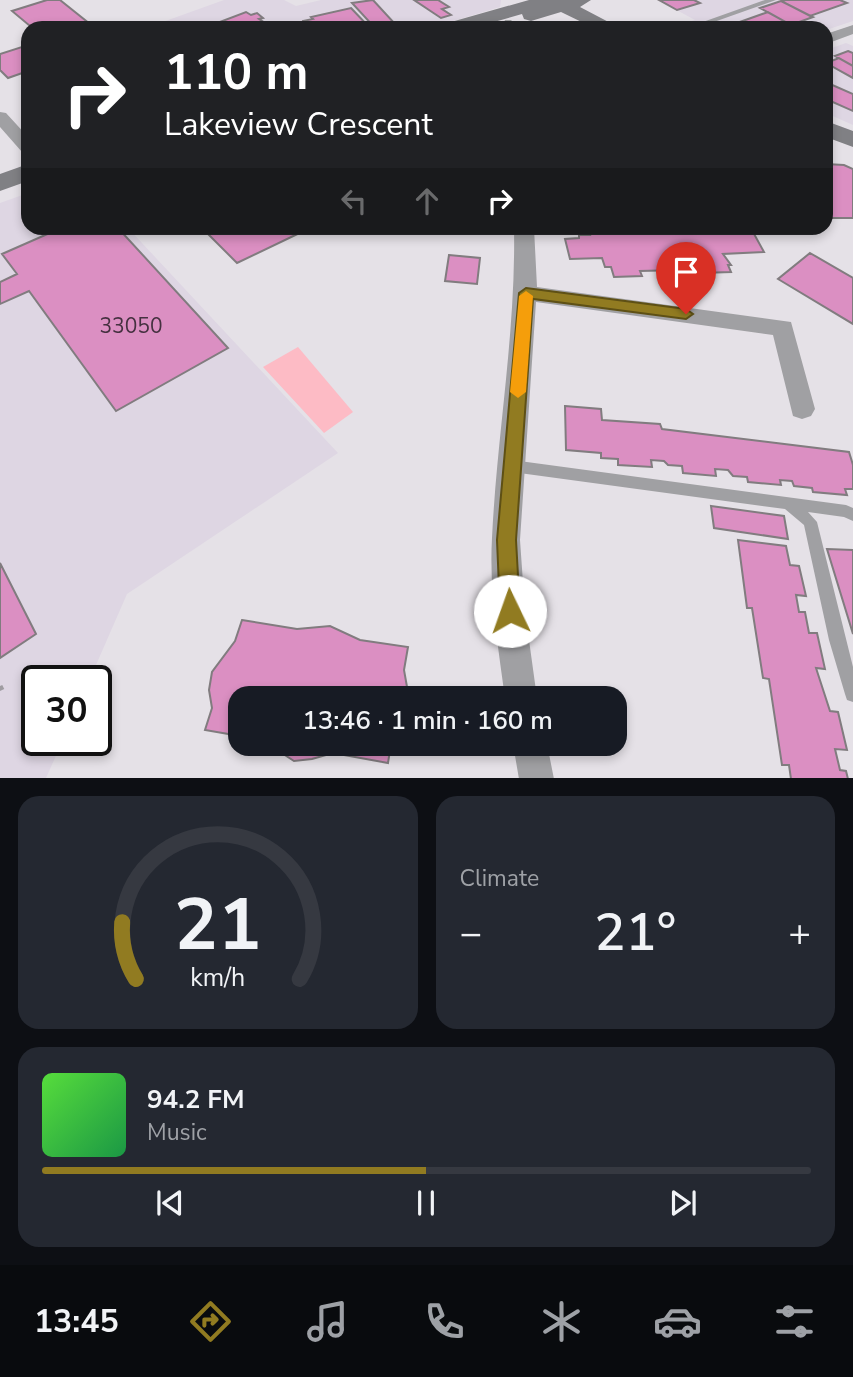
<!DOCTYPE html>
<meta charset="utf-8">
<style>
body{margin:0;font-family:"Nunito Sans",sans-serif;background:#242831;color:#f1f3f6;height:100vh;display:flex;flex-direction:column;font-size:26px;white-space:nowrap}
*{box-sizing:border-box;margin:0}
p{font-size:23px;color:#9ea1a6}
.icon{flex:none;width:38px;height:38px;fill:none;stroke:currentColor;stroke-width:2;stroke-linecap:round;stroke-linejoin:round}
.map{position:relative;height:778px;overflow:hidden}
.details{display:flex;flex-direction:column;gap:18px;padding:18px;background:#0d0f14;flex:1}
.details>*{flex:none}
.hud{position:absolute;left:21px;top:21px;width:812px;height:214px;border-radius:21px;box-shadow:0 4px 10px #0003;background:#202124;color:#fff;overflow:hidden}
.speed{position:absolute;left:21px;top:665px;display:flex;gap:14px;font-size:35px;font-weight:700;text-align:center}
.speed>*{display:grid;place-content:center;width:91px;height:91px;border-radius:50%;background:#171b24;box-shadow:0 4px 10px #0003;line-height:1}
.speed .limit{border:4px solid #111;border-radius:10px;background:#fff;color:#111}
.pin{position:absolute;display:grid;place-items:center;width:60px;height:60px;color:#fff;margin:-72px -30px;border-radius:50% 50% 50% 0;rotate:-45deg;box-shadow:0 0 7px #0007}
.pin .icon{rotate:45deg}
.me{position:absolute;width:77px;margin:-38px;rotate:357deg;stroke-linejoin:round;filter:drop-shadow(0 0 5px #0008)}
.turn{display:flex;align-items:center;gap:24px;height:147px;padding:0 28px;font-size:32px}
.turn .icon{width:91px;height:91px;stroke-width:2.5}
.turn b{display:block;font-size:49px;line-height:60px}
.lanes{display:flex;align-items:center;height:66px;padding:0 28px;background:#0003;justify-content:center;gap:35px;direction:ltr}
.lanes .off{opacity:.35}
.big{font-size:52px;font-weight:600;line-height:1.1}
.details .tile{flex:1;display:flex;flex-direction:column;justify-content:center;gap:10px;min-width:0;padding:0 24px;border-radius:21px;background:#242831}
.details .dial{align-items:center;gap:0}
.dial svg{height:182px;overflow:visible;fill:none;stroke:#363941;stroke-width:7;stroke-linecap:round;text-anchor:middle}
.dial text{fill:#f1f3f6;stroke:none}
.song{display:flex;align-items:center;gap:21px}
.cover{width:84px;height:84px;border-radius:10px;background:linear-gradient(135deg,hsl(110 70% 55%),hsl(140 70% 35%))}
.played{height:7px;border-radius:4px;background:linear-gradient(90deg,#917b21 50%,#363941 50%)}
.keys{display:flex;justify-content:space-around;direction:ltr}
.heat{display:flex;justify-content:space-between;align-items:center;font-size:38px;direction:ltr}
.details .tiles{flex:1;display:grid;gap:18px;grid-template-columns:1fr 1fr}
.tile:last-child{grid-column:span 2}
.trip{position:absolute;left:228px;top:686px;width:399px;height:70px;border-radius:21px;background:#171b24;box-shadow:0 4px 10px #0003;font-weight:600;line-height:70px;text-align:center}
.menu{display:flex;height:112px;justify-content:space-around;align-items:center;background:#090b0e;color:#9ea1a6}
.menu .icon{width:49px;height:49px}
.menu .on{color:#917b21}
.menu b{font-size:32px;color:#f1f3f6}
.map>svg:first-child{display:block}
</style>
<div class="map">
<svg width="853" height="779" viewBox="0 0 853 779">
<rect width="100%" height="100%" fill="#e5e1e7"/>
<path fill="#ded6e3" d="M224 0H284L296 6 321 0H501L500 7 430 28H146Z
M658 0H853V21L826 30 668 28 695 20Z
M846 43 853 46V125L826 113V50Z
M28 193V228H128L338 453 127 594 89 681H37V740H63L46 778 0 779V203Z"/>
<path fill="#fdbbc5" d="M298 347 353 412 324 433 263 367Z"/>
<path fill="#db8fc2" stroke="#817c7f" stroke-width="2" d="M47 0H60L95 28H40L39 23 30 26 12 11Z
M373 0 396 25 375 28 352 3Z
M414 0H438L449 7 442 9 451 15 441 18Z
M659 0H694L700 3 677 10Z
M786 0H840L847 3 810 16 781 1Z
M781 1 813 17 791 25 760 8Z
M351 8 370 28H344L341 24 304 28 303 21 313 19 311 17Z
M246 12 251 15 257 13 263 18 259 19 270 26 204 28Z
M768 12 791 25 782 28H747L737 23Z
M28 45V71L8 78 0 70V54Z
M848 51 853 53V66L835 56Z
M839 58 853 66V78L826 63Z
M830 84 853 94V111L826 99V86Z
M826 164 844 165 853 169V218H831L826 222Z
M61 228H118L228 348 116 411 29 291 0 304V282L17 274 2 254Z
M202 228H310L237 263Z
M716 228 733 233 753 232 764 252 723 254 731 265H728L731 272 700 273 698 269H691L695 280H685L681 270 640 271 642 276 614 277 611 267H605L602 258 570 259 565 239 579 238V235H590L589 232Z
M810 253 853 278V324L778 279Z
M449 255 480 258 477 284 445 281Z
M565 406 601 409 602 420 660 424 662 429 849 452 853 465V489H845L847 495 813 492 812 488 794 486 792 481 780 480 781 485 748 482 747 477 733 476 728 470 715 469 716 476 683 473 682 466 668 465 664 461 651 460 652 467 618 465V459L601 458V453L566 450Z
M711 506 784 516 788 539 714 528Z
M738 540 786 546 790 565 799 566 806 596 796 595 799 612H805L809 633H817L825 669 816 668 830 711 838 712 847 750 835 749 840 770 846 771 848 779H791L789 765H782L769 679 763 678 752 608H747Z
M827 549 853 550V634Z
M0 563 36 634 0 658Z
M242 620 297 629 330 626 360 640 408 647 404 670 409 698H240V736L205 730 212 708 209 690 212 672 235 641Z
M268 744H391L388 763 333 753 312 759 294 761Z"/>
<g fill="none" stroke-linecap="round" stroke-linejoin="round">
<path stroke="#9f9ca1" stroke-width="5" stroke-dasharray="4.5 4.5" stroke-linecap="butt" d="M0 686 4 694"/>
<path fill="#a0a0a3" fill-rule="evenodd" d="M765 0H776L697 28H686Z
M505 20H511L519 28H511L504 22Z
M512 460 846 505 853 508V521L844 517 808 512 817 522 853 667V702L847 700 845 694 829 640 804 525 785 509 512 472 507 470 505 466 507 462Z"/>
<path fill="#a0a0a3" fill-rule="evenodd" d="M853 25V34L826 44V34Z
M0 112 6 113 28 137V153L22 152 0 127Z
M514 228H534L537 287 791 322 815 409 811 416 802 419 793 416 773 335 536 302 520 540 525 611 537 698H505C498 646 489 591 492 538 497 434 516 332 514 228Z
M513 744H547L554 779H519Z"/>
<path fill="#808084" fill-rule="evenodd" d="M529 0H591L580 7 620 28H594L561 12 531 21 524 19 522 14 473 28H441L444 24Z
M826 121 853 131V147L826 137Z
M28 164V181L0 191V174Z"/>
</g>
<path fill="#917b21" stroke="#5e5015" stroke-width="2" d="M526 288 686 309 693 314 686 319 533 299 516 540 520 611 517 618 510 620 503 618 500 611 497 540 519 293Z"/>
<path fill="#f59e0b" d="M526 291 533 296 526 392 518 398 510 392 519 296Z"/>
<g text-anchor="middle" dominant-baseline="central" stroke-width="5" stroke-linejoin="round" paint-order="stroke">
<g font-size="21" fill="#453140">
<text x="131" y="326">33050</text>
</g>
</g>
</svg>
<div class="speed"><div class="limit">30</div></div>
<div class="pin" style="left:686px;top:314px;background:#d93025"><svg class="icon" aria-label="arrive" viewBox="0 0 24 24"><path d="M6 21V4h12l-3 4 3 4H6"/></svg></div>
<svg class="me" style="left:510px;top:611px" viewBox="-20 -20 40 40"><circle r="19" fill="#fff"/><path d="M0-13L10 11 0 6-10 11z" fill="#917b21"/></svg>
<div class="trip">13:46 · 1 min · 160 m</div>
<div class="hud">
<div class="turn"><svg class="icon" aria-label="right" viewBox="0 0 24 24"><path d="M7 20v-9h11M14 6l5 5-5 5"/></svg><div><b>110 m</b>Lakeview Crescent</div></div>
<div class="lanes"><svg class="icon off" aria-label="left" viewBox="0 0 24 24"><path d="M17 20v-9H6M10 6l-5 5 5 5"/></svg><svg class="icon off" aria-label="ahead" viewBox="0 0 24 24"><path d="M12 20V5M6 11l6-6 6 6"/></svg><svg class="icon" aria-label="right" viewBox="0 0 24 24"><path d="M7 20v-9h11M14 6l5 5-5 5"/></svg></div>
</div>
</div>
<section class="details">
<div class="tiles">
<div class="tile dial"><svg viewBox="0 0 100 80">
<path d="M14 69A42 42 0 1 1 86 69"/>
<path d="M14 69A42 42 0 0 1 8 44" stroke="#917b21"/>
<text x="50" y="56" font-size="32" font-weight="700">21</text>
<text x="50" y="72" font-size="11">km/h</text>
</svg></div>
<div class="tile"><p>Climate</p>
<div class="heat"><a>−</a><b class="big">21°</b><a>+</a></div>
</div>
<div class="tile">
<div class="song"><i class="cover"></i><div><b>94.2 FM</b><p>Music</p></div></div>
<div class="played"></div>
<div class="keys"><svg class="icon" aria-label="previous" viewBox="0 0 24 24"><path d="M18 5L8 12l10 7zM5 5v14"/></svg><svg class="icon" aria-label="pause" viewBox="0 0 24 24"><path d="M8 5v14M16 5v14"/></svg><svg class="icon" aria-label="next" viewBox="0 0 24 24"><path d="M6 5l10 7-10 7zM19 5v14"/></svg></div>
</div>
</div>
</section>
<nav class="menu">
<b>13:45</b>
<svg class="icon on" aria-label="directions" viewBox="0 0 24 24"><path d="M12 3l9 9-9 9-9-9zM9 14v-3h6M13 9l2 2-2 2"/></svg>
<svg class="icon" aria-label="music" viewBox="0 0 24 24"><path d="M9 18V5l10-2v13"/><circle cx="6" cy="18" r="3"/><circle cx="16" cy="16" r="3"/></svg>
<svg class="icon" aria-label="phone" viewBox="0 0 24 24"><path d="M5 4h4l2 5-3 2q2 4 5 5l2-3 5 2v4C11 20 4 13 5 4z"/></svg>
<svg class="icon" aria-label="climate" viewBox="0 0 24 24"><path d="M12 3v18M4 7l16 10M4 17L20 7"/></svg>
<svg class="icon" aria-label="car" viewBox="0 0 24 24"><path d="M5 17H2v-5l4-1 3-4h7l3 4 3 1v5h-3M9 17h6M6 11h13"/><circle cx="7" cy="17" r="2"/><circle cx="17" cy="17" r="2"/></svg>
<svg class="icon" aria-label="filters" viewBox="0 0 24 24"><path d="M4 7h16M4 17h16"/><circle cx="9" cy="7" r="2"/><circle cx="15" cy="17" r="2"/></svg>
</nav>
